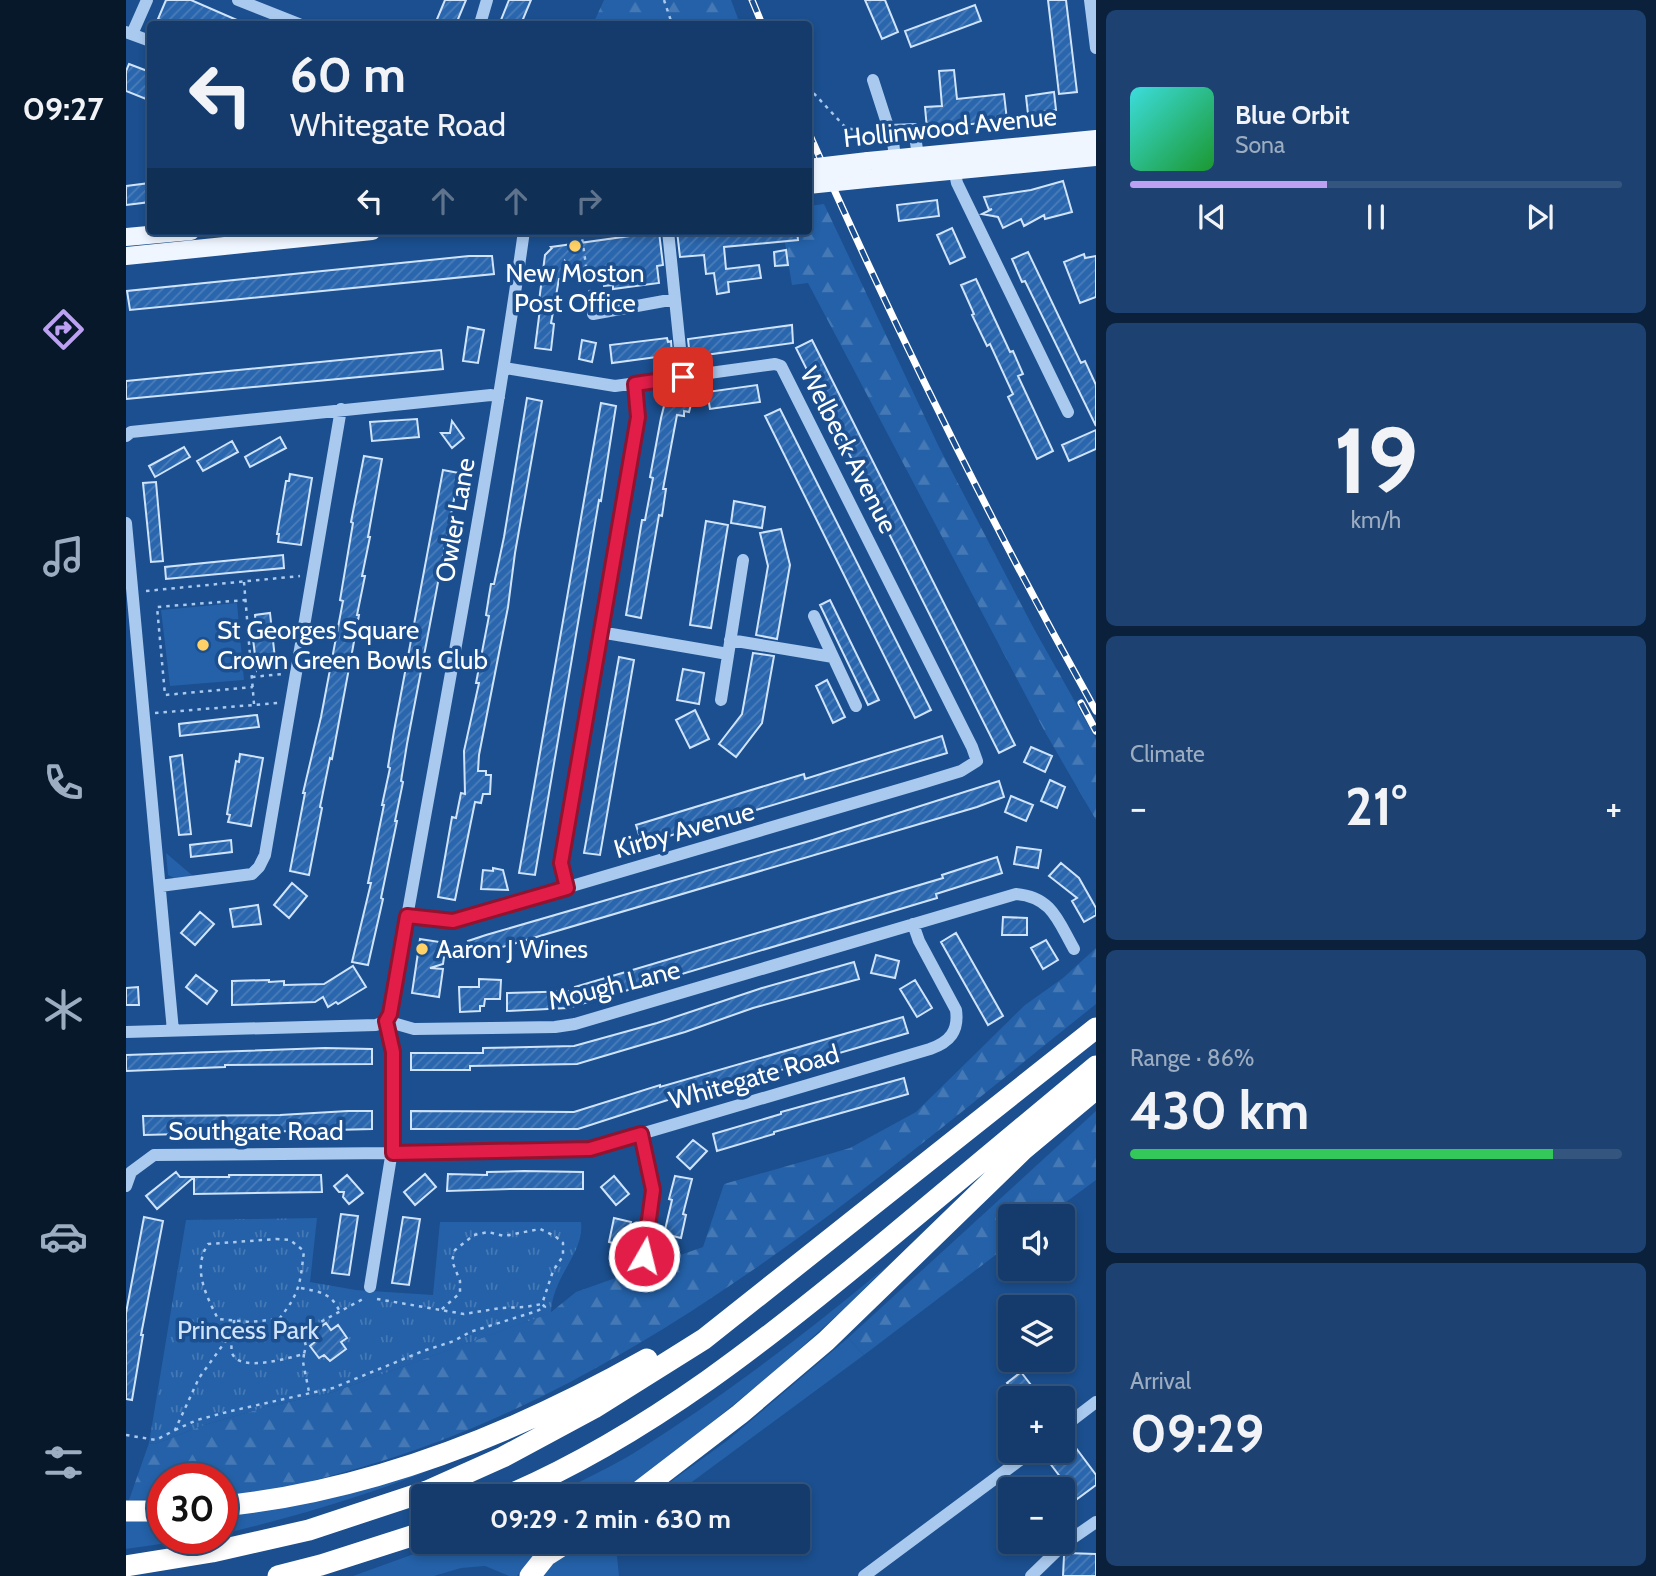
<!DOCTYPE html>
<meta charset="utf-8">
<style>
body{margin:0;font-family:Cabin,sans-serif;background:#1d4271;color:#f1f3f6;height:100vh;display:flex;flex-direction:column;font-size:26px;white-space:nowrap}
*{box-sizing:border-box;margin:0}
p{font-size:23px;color:#9dadc1}
.icon{flex:none;width:38px;height:38px;fill:none;stroke:currentColor;stroke-width:2;stroke-linecap:round;stroke-linejoin:round}
.map{position:relative;flex:1;overflow:hidden}
.panel{display:flex;flex-direction:column;gap:10px;padding:10px;background:#0b203b;width:560px}
.panel>*{flex:none}
.guide{position:absolute;left:21px;top:21px;width:665px;height:214px;border-radius:7px;box-shadow:0 4px 10px #0003,0 0 0 2px #33557e;background:#143b6b;color:#f1f3f6;overflow:hidden}
.buttons{position:absolute;left:872px;top:1204px;display:grid;gap:14px}
.buttons a{display:grid;place-items:center;width:77px;height:77px;border-radius:7px;background:#143b6b;box-shadow:0 4px 10px #0003,0 0 0 2px #33557e;font-size:35px}
.speed{position:absolute;left:21px;top:1463px;display:flex;gap:14px;font-size:35px;font-weight:700;text-align:center}
.speed>*{display:grid;place-content:center;width:91px;height:91px;border-radius:50%;background:#143b6b;box-shadow:0 4px 10px #0003,0 0 0 2px #33557e;line-height:1}
.speed .limit{border:10px solid #d22;background:#fff;color:#111}
.pin{position:absolute;display:grid;place-items:center;width:60px;height:60px;color:#fff;margin:-30px;border-radius:14px;box-shadow:0 4px 10px #0006}
.me{position:absolute;width:77px;margin:-38px;rotate:8deg;stroke-linejoin:round;filter:drop-shadow(0 0 5px #0008)}
.turn{display:flex;align-items:center;gap:24px;height:147px;padding:0 28px;font-size:32px}
.turn .icon{width:91px;height:91px;stroke-width:2.5}
.turn b{display:block;font-size:49px;line-height:60px}
.lanes{display:flex;align-items:center;height:66px;padding:0 28px;background:#0003;justify-content:center;gap:35px;direction:ltr}
.lanes .off{opacity:.35}
.big{font-size:52px;font-weight:800;line-height:1.1}
.panel .widget{flex:1;display:flex;flex-direction:column;justify-content:center;gap:10px;min-width:0;padding:0 24px;border-radius:10px;background:#1d4271}
.panel .dial{align-items:center;gap:0}
.dial b{font-size:91px;line-height:1}
.song{display:flex;align-items:center;gap:21px}
.cover{width:84px;height:84px;border-radius:10px;background:linear-gradient(135deg,hsl(180 70% 55%),hsl(130 70% 35%))}
.played{height:7px;border-radius:4px;background:linear-gradient(90deg,#bca0f2 40%,#33557e 40%)}
.keys{display:flex;justify-content:space-around;direction:ltr}
.heat{display:flex;justify-content:space-between;align-items:center;font-size:38px;direction:ltr}
.charge{height:10px;border-radius:5px;background:linear-gradient(90deg,#34c759 86%,#33557e 0)}
.trip{position:absolute;left:285px;top:1484px;width:399px;height:70px;border-radius:7px;background:#143b6b;box-shadow:0 4px 10px #0003,0 0 0 2px #33557e;font-weight:800;line-height:70px;text-align:center}
main{display:flex;flex:1;min-height:0}
.menu{display:flex;flex-direction:column;width:126px;justify-content:space-around;align-items:center;background:#08182b;color:#9dadc1}
.menu .icon{width:49px;height:49px}
.menu .active{color:#bca0f2}
.menu b{font-size:32px;color:#f1f3f6}
.map>svg:first-child{display:block}
</style>
<main>
<nav class="menu">
<b>09:27</b>
<svg class="icon active" aria-label="directions" viewBox="0 0 24 24"><path d="M12 3l9 9-9 9-9-9zM9 14v-3h6M13 9l2 2-2 2"/></svg>
<svg class="icon" aria-label="music" viewBox="0 0 24 24"><path d="M9 18V5l10-2v13"/><circle cx="6" cy="18" r="3"/><circle cx="16" cy="16" r="3"/></svg>
<svg class="icon" aria-label="phone" viewBox="0 0 24 24"><path d="M5 4h4l2 5-3 2q2 4 5 5l2-3 5 2v4C11 20 4 13 5 4z"/></svg>
<svg class="icon" aria-label="climate" viewBox="0 0 24 24"><path d="M12 3v18M4 7l16 10M4 17L20 7"/></svg>
<svg class="icon" aria-label="car" viewBox="0 0 24 24"><path d="M5 17H2v-5l4-1 3-4h7l3 4 3 1v5h-3M9 17h6M6 11h13"/><circle cx="7" cy="17" r="2"/><circle cx="17" cy="17" r="2"/></svg>
<svg class="icon" aria-label="filters" viewBox="0 0 24 24"><path d="M4 7h16M4 17h16"/><circle cx="9" cy="7" r="2"/><circle cx="15" cy="17" r="2"/></svg>
</nav>
<div class="map">
<svg width="970" height="1576" viewBox="0 0 970 1576">
<defs>
<pattern id="forest-firs" width="22" height="20" patternUnits="userSpaceOnUse" patternTransform="scale(1.75)"><rect width="22" height="20" fill="#2461a8"/><path d="M5 1l3.5 6h-7zM16 11l3.5 6h-7z" fill="#4579b5"/></pattern>
<pattern id="park-tufts" width="24" height="20" patternUnits="userSpaceOnUse" patternTransform="scale(1.75)"><rect width="24" height="20" fill="#2461a8"/><path d="M3 7l-1-3M5 7V3M7 7l1-3M15 17l-1-3M17 17v-4M19 17l1-3" fill="none" stroke="#4579b5"/></pattern>
<pattern id="building-hatch" width="6" height="6" patternUnits="userSpaceOnUse" patternTransform="scale(1.75)"><rect width="6" height="6" fill="#2a66ad"/><path d="M-1 1l2-2M0 6l6-6M5 7l2-2" fill="none" stroke="#4a7db9"/></pattern>
</defs>
<rect width="100%" height="100%" fill="#1b4f8f"/>
<path fill="#2461a8" d="M111 603 118 680 44 686 35 610Z
M40 853 67 876 50 879 42 875Z
M761 1266 718 1309 648 1372 501 1491 493 1496H425C454 1481 484 1468 511 1451 599 1396 681 1332 761 1266Z
M722 1338 738 1355 555 1490V1496H525L602 1440Z
M336 1457C259 1490 178 1515 96 1534V1516C178 1507 257 1480 336 1457Z
M37 1519V1538H76L0 1549V1520Z
M321 1542H425L407 1556 391 1576H383L359 1566 335 1568 308 1576H227Z
M458 1542H499L491 1556 493 1576H416L429 1562Z"/>
<path fill="url(#forest-firs)" d="M478 0H605L614 24H467Z
M698 204 813 447 907 627 970 739V820L919 732 682 283 666 285 657 231H682L683 206Z
M970 948V1004C747 1182 514 1387 236 1467 191 1480 143 1494 96 1496V1479H37V1499L3 1500 23 1443 29 1444 78 1425 140 1407 207 1392 424 1313 450 1292 577 1247 598 1184 724 1148 790 1112 899 1005 937 978Z
M970 1111V1180L921 1216H884V1244L738 1355 722 1338Z"/>
<path fill="url(#park-tufts)" d="M191 1218 184 1282 230 1290 307 1295 314 1222H455C459 1253 426 1276 425 1313L207 1392 140 1407 78 1425 29 1444 23 1443 60 1220Z"/>
<path fill="url(#building-hatch)" stroke="#cfe3fa" stroke-width="2" d="M40 0H65L120 24H45L32 19Z
M319 0H340L330 24H309Z
M383 0H405L395 24H387L375 20Z
M739 0H759L772 32 756 39Z
M922 0H940L951 92 933 94Z
M849 5 855 21 785 47 779 31Z
M3 64 24 72V88L20 99 0 91V71Z
M828 70 831 99 878 94 881 120 801 129 799 107 816 106 813 71Z
M928 92 930 110 902 114 900 96Z
M937 181 946 212 919 219 918 215 898 226 895 219 877 228 872 217 856 214 866 209 863 210 858 197 905 190Z
M24 183V202L0 205V186Z
M811 200 813 216 773 221 771 205Z
M826 228 839 257 824 264 811 235Z
M551 231H671L672 240 598 247 600 269 633 265 635 278 602 282 603 292 591 294 588 273 580 274 578 255 554 257Z
M533 232 537 265 531 266 533 283 487 289V285L478 286 477 273 454 276 439 261 437 279H433L425 323 428 324 425 350 409 348 414 309H412L419 255 426 248 425 247Z
M660 250 662 265 649 266 648 252Z
M902 252 955 363 959 361 970 385V426L899 281 896 282 886 259Z
M958 254 959 258 970 256V297L954 303 938 262Z
M343 256H366L368 274 4 310 1 291Z
M850 279 884 352 887 351 897 374 892 376 927 451 911 459 882 397 887 394 864 344 861 346 846 315 848 314 835 285Z
M666 325 667 343 564 357 562 339Z
M342 327 358 330 352 363 337 361Z
M541 338 542 342 545 341 546 355 486 363 484 345Z
M456 340 470 343 466 362 453 359Z
M686 340 889 745 873 753 670 348Z
M315 350 317 369 0 399V381Z
M631 385 634 402 584 409 581 392Z
M551 393 567 397 563 412 558 411V416L551 415 537 489H540L536 516 533 515 515 618 500 615 516 520H519L527 478 524 477 535 418 540 398H545Z
M401 398 416 401 389 553 382 607 353 755 352 771H360V775H365L364 794H357L355 803 349 802 329 900 312 897 326 817 330 818 335 793 339 794 338 751 353 683H350L363 616 360 615 363 596 365 584H368L378 537Z
M475 403 490 406 475 501 473 500 409 875 393 873Z
M654 409 805 710 789 718 639 416Z
M291 419 293 437 246 441 244 422Z
M326 421 338 438 326 448 315 433H324Z
M970 430V449L943 461 936 445Z
M154 437 160 448 124 467 119 457Z
M106 441 112 452 77 471 71 461Z
M58 447 64 457 29 477 23 466Z
M238 456 256 459 242 537H244L236 576H239L231 615H233L206 759 204 758 194 807 196 808 183 875 164 871 179 793H177L195 717 217 601 214 600 227 523 225 522Z
M317 470 333 473 281 744 275 781 277 782 269 821H271L255 898 257 899 242 965 226 962 245 883H242L258 805H256L264 768 262 767 268 731Z
M164 474 186 478 175 545 152 542 153 534H151L160 481H163Z
M30 482 37 561 25 562 17 483Z
M608 501 639 507 636 528 605 523Z
M580 521 602 525 585 628 564 625Z
M655 529 664 565 651 639 630 635 642 566 634 533Z
M157 555 158 568 40 579 39 567Z
M704 600 753 700 742 705 694 605Z
M144 613 150 668 131 671 127 639H131L129 615Z
M627 653 648 656 636 723 610 757 593 744 616 714Z
M493 657 508 660 474 855 458 853Z
M557 669 578 673 573 704 551 700Z
M701 680 719 717 707 723 690 686Z
M569 710 583 739 564 748 550 720Z
M131 715 133 727 54 736 53 724Z
M816 736 821 753 516 844 510 825 678 774 679 779Z
M905 747 926 756 919 772 898 762Z
M114 754 137 758 125 826 102 822 104 815 101 814 110 761 113 762Z
M56 755 65 834 53 835 44 757Z
M924 780 939 787 931 808 915 801Z
M873 781 878 797 851 807 346 956 342 941 360 935 687 840Z
M885 796 907 805 900 821 879 812Z
M105 840 106 852 65 857 64 845Z
M891 847 915 850 912 868 888 864Z
M871 857 876 873 810 894 811 898 442 1008 381 1011V993L450 991 449 987 817 878 816 875Z
M935 863 953 878 970 908V915L958 922 946 901 951 898 923 876Z
M367 868 377 870 382 890 355 889 357 870 367 871Z
M166 883 181 896 163 918 148 905Z
M132 905 135 924 107 927 104 909Z
M74 912 88 924 69 945 55 933Z
M877 917 901 918V935H876Z
M830 933 877 1016 862 1025 815 942Z
M294 939 320 943 317 964 304 968 317 969 313 997 286 993Z
M920 940 932 960 917 969 905 948Z
M750 955 773 961 769 978 745 973Z
M728 962 733 979 627 1008 559 1032 451 1064 344 1066V1070H285V1053H357V1048L448 1046 531 1023 636 988Z
M227 966 240 987 212 1004 210 1002 202 1007 197 997 189 1002 106 1005V981L143 980V982L158 981V985L198 984Z
M70 975 91 991 81 1004 60 987Z
M353 979 375 980 374 999H359L358 1006H354V1011L334 1012 333 987H353Z
M789 980 806 1008 791 1017 774 989Z
M12 987 13 1005H0V988Z
M777 1017 782 1033 555 1099 554 1096 452 1129H285V1111L448 1112 534 1085V1087Z
M199 1048 246 1049V1064L99 1065V1067L0 1071V1055Z
M778 1078 782 1094 648 1132V1134L591 1151 587 1134 655 1114V1112Z
M222 1111H246V1129L18 1135 17 1116 154 1115Z
M567 1140 581 1151 564 1169 551 1157Z
M398 1171 457 1172V1189H385L321 1191 322 1174 361 1175V1172Z
M50 1172 54 1177H68L31 1209 20 1196Z
M299 1174 310 1187 289 1205 278 1192Z
M103 1175H195L196 1192 68 1194V1177H103Z
M221 1175 237 1193 223 1204 217 1197 218 1192H213L208 1186Z
M488 1176 503 1194 490 1205 475 1187Z
M549 1176 566 1179 557 1214 560 1215 555 1238 538 1234 546 1200 543 1199Z
M215 1214 232 1216 223 1275 206 1273Z
M18 1217 37 1221 15 1335H17L6 1400 0 1399V1313Z
M277 1217 294 1219 283 1285 266 1283Z
M488 1218 505 1222 499 1246 483 1242Z
M200 1323 205 1330 212 1325 221 1338 215 1342 220 1349 204 1361 198 1355 193 1358 184 1346 190 1341 184 1335Z
M895 1372 915 1398H893L881 1383Z
M947 1444 970 1475V1485L951 1499 923 1462Z
M941 1553 970 1554V1576H937L938 1556Z"/>
<g fill="none" stroke-linecap="round" stroke-linejoin="round">
<path stroke="#a9c9ee" stroke-width="2.5" stroke-dasharray="3.5 5" stroke-linecap="butt" d="M538 0 546 24
M682 87 720 128 752 134
M455 231 465 300
M118 582 128 704
M20 591 174 576
M120 600 31 607 39 695 127 687
M126 677 157 674
M29 713 152 703
M150 1239 164 1240 178 1251C174 1284 174 1293 153 1319L124 1322 92 1319C80 1295 66 1269 82 1244Z
M175 1288C195 1292 205 1293 214 1312
M251 1299 338 1314 375 1308 399 1307 416 1304
M153 1319 155 1332
M108 1320C108 1330 104 1344 106 1353 113 1373 162 1358 178 1354L180 1346 176 1332
M178 1354 177 1362 183 1392
M49 1430 71 1420 105 1411 207 1388 297 1351 328 1341 344 1332 411 1311 419 1307 416 1304 427 1271 437 1256V1243L429 1236 414 1229 378 1236 362 1232 348 1235 329 1250 326 1261 334 1281V1293L315 1310
M0 1435 30 1440 49 1430 73 1378 99 1342 108 1335 176 1332 237 1299"/>
<path stroke="#a9c9ee" stroke-width="12" d="M112 0 173 24
M964 0 970 48
M354 24 361 0
M0 32 24 41
M6 34 21 0
M747 80 767 142 770 165
M764 130 788 129 793 163
M827 165 831 183 942 412
M542 231 557 377
M467 314 549 299
M0 436 5 432 365 395 373 397
M0 523 47 1031
M688 616 730 706
M474 632 602 654
M604 640 707 657
M595 700 617 560
M34 886 126 874 133 867 139 855 215 409
M441 888 435 863 512 417 509 384
M281 916 327 921 796 783 835 771 851 761 846 747 655 366 649 364 489 386 379 368
M260 1021 264 1014C309 753 361 493 398 231
M0 1032 250 1025 260 1021 288 1029 429 1027 449 1024 890 894C926 897 932 921 948 949
M515 1134 527 1190 518 1256
M0 1186 5 1172 28 1155 267 1153 464 1149 804 1049C824 1042 833 1031 830 1010L793 941 787 924
M244 1287 268 1138 267 1052 260 1021
M936 1428 970 1402
M738 1576 906 1451
M905 1576 938 1544 970 1522"/>
<path stroke="#f0f6ff" stroke-width="18" d="M742 161 970 139
M750 178 970 157
M0 237 65 231
M0 256 246 231"/>
<path stroke="#fff" stroke-width="21" d="M380 1496C523 1435 647 1335 766 1236 834 1179 902 1122 970 1066
M507 1496 614 1414 700 1341 897 1150 970 1089
M96 1506C247 1491 390 1433 521 1359
M0 1511H37
M0 1566 86 1552 183 1530 301 1491 377 1457 468 1408 578 1339 970 1028
M152 1576 195 1565 298 1532
M404 1576 420 1556 442 1542"/>
<g stroke="#fff" stroke-width="7">
<path id="rail" d="M626 0 636 24
M682 131C769 329 865 523 970 711
M955 703 970 731"/>
</g>
<use href="#rail" stroke="#1b4f8f" stroke-width="4.5" stroke-dasharray="13" stroke-linecap="butt"/>
<path stroke="#f0f6ff" stroke-width="18" d="M682 168 742 161
M682 185 750 178"/>
</g>
<g fill="none" stroke-linecap="round" stroke-linejoin="round">
<g stroke="#92132f" stroke-width="18">
<path id="route" d="M518 1256 527 1190 515 1134 464 1149 267 1153V1052L260 1021 264 1014 281 916 327 921 441 888 435 863 512 417 509 384 557 377"/>
</g>
<use href="#route" stroke="#e11d48" stroke-width="12"/>
</g>
<g fill="#ffd166" stroke="#1b4f8f" stroke-width="2.5">
<circle cx="449" cy="246" r="7"/>
<circle cx="77" cy="645" r="7"/>
<circle cx="296" cy="949" r="7"/>
</g>
<g text-anchor="middle" dominant-baseline="central" stroke-width="7" stroke-linejoin="round" paint-order="stroke">
<g font-size="26" fill="#fff" stroke="#1b4f8f">
<text transform="translate(824 127) rotate(-6)">Hollinwood Avenue</text>
<text transform="translate(723 450) rotate(63)">Welbeck Avenue</text>
<text transform="translate(329 520) rotate(-80)">Owler Lane</text>
<text transform="translate(558 830) rotate(-16)">Kirby Avenue</text>
<text transform="translate(488 985) rotate(-14)">Mough Lane</text>
<text transform="translate(628 1077) rotate(-16)">Whitegate Road</text>
<text x="130" y="1131">Southgate Road</text>
</g>
<g font-size="26" fill="#fff" stroke="#1b4f8f" text-anchor="start">
<text x="449" y="273" text-anchor="middle">New Moston<tspan x="449" dy="30">Post Office</tspan></text>
<text x="91" y="630">St Georges Square<tspan x="91" dy="30">Crown Green Bowls Club</tspan></text>
<text x="310" y="949">Aaron J Wines</text>
</g>
<g font-size="26" fill="#cfe3fa" stroke="#1b4f8f">
<text x="122" y="1330">Princess Park</text>
</g>
</g>
</svg>
<div class="buttons">
<a><svg class="icon" aria-label="sound" viewBox="0 0 24 24"><path d="M4 9h4l5-4v14l-5-4H4zM17 9q2 3 0 6"/></svg></a>
<a><svg class="icon" aria-label="layers" viewBox="0 0 24 24"><path d="M12 4l9 5-9 5-9-5zM3 14l9 5 9-5"/></svg></a>
<a>+</a>
<a>−</a>
</div>
<div class="speed"><div class="limit">30</div></div>
<div class="pin" style="left:557px;top:377px;background:#d93025"><svg class="icon" aria-label="arrive" viewBox="0 0 24 24"><path d="M6 21V4h12l-3 4 3 4H6"/></svg></div>
<svg class="me" style="left:518px;top:1256px" viewBox="-20 -20 40 40"><circle r="17" fill="#e11d48" stroke="#fff" stroke-width="3"/><path d="M0-11L8 9 0 5-8 9z" fill="#fff"/></svg>
<div class="trip">09:29 · 2 min · 630 m</div>
<div class="guide">
<div class="turn"><svg class="icon" aria-label="left" viewBox="0 0 24 24"><path d="M17 20v-9H6M10 6l-5 5 5 5"/></svg><div><b>60 m</b>Whitegate Road</div></div>
<div class="lanes"><svg class="icon" aria-label="left" viewBox="0 0 24 24"><path d="M17 20v-9H6M10 6l-5 5 5 5"/></svg><svg class="icon off" aria-label="ahead" viewBox="0 0 24 24"><path d="M12 20V5M6 11l6-6 6 6"/></svg><svg class="icon off" aria-label="ahead" viewBox="0 0 24 24"><path d="M12 20V5M6 11l6-6 6 6"/></svg><svg class="icon off" aria-label="right" viewBox="0 0 24 24"><path d="M7 20v-9h11M14 6l5 5-5 5"/></svg></div>
</div>
</div>
<section class="panel">
<div class="widget">
<div class="song"><i class="cover"></i><div><b>Blue Orbit</b><p>Sona</p></div></div>
<div class="played"></div>
<div class="keys"><svg class="icon" aria-label="previous" viewBox="0 0 24 24"><path d="M18 5L8 12l10 7zM5 5v14"/></svg><svg class="icon" aria-label="pause" viewBox="0 0 24 24"><path d="M8 5v14M16 5v14"/></svg><svg class="icon" aria-label="next" viewBox="0 0 24 24"><path d="M6 5l10 7-10 7zM19 5v14"/></svg></div>
</div>
<div class="widget dial"><b>19</b><p>km/h</p></div>
<div class="widget"><p>Climate</p>
<div class="heat"><a>−</a><b class="big">21°</b><a>+</a></div>
</div>
<div class="widget"><p>Range · 86%</p><b class="big">430 km</b><div class="charge"></div></div>
<div class="widget"><p>Arrival</p><b class="big">09:29</b></div>
</section>
</main>
